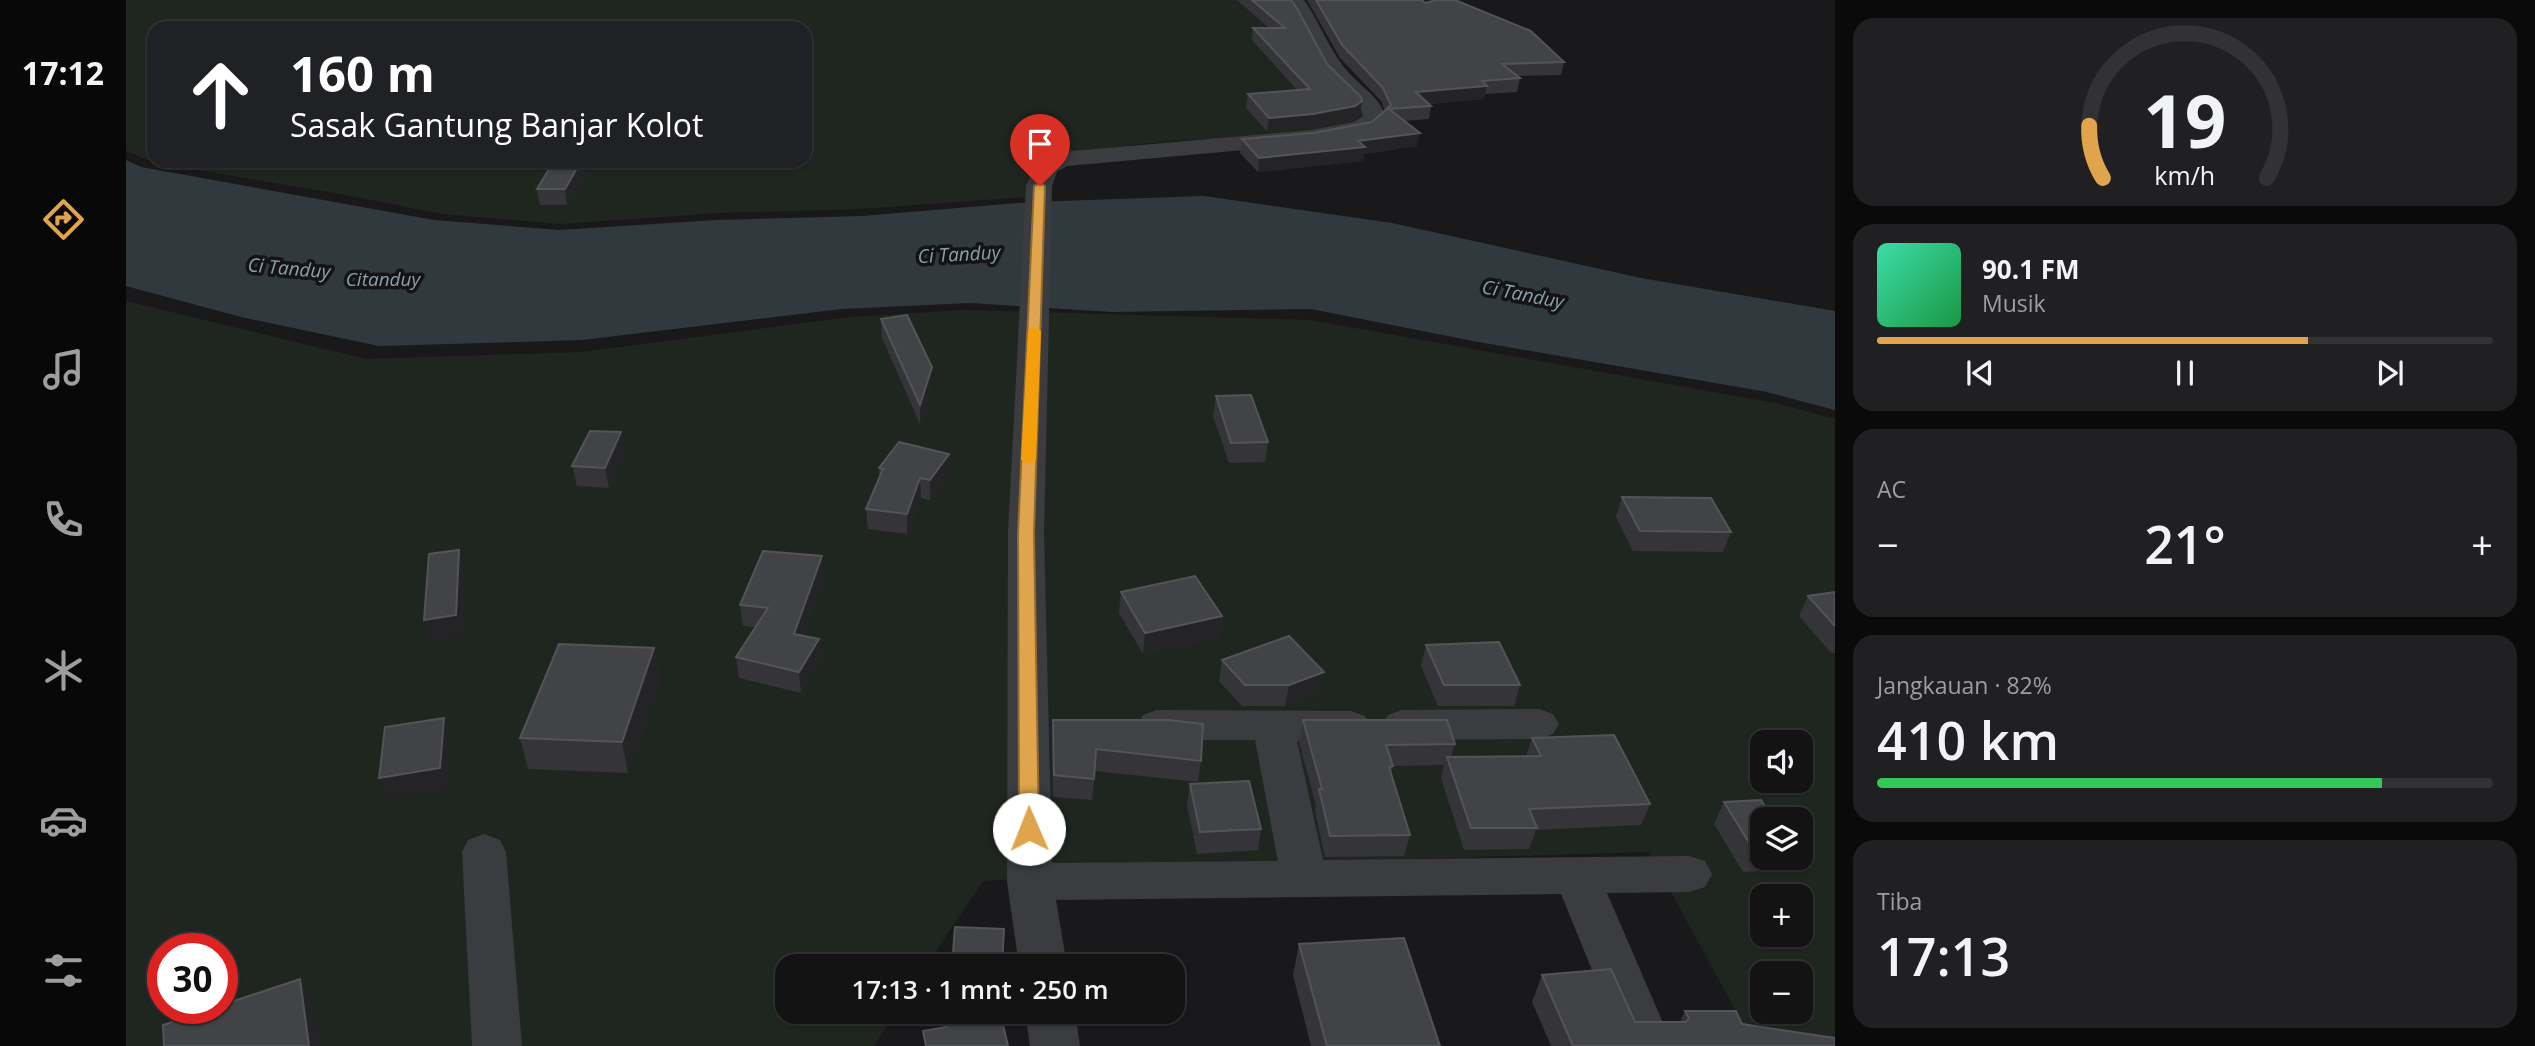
<!DOCTYPE html>
<html lang="id">
<meta charset="utf-8">
<style>
body{margin:0;font-family:"Open Sans",sans-serif;background:#202022;color:#f1f3f6;height:100vh;display:flex;flex-direction:column;font-size:26px;white-space:nowrap}
*{box-sizing:border-box;margin:0}
p{font-size:23px;color:#9d9ea0}
.icon{flex:none;width:38px;height:38px;fill:none;stroke:currentColor;stroke-width:2;stroke-linecap:round;stroke-linejoin:round}
.map{position:relative;flex:1;overflow:hidden}
.sheet{display:flex;flex-direction:column;gap:18px;padding:18px;background:#0a0a0b;width:700px}
.sheet>*{flex:none}
.top-card{position:absolute;left:21px;top:21px;width:665px;height:147px;border-radius:21px;box-shadow:0 2px 5px #0004,0 0 0 2px #323234;background:#202124;color:#fff;overflow:hidden}
.controls{position:absolute;left:1624px;top:730px;display:grid;gap:14px}
.controls a{display:grid;place-items:center;width:63px;height:63px;border-radius:14px;background:#131314;box-shadow:0 2px 5px #0004,0 0 0 2px #323234;font-size:35px}
.speed{position:absolute;left:21px;top:933px;display:flex;gap:14px;font-size:35px;font-weight:700;text-align:center}
.speed>*{display:grid;place-content:center;width:91px;height:91px;border-radius:50%;background:#131314;box-shadow:0 2px 5px #0004,0 0 0 2px #323234;line-height:1}
.speed .limit{border:10px solid #d22;background:#fff;color:#111}
.pin{position:absolute;display:grid;place-items:center;width:60px;height:60px;color:#fff;margin:-72px -30px;border-radius:50% 50% 50% 0;rotate:-45deg;box-shadow:0 0 7px #0007}
.pin .icon{rotate:45deg}
.me{position:absolute;width:77px;margin:-38px;rotate:359deg;stroke-linejoin:round;filter:drop-shadow(0 0 5px #0008)}
.turn{display:flex;align-items:center;gap:24px;height:147px;padding:0 28px;font-size:32px}
.turn .icon{width:91px;height:91px;stroke-width:2.5}
.turn b{display:block;font-size:49px;line-height:60px}
.big{font-size:52px;font-weight:600;line-height:1.1}
.sheet .widget{flex:1;display:flex;flex-direction:column;justify-content:center;gap:10px;min-width:0;padding:0 24px;border-radius:21px;background:#202022}
.sheet .dial{align-items:center;gap:0}
.dial svg{height:182px;overflow:visible;fill:none;stroke:#323234;stroke-width:7;stroke-linecap:round;text-anchor:middle}
.dial text{fill:#f1f3f6;stroke:none}
.song{display:flex;align-items:center;gap:21px}
.cover{width:84px;height:84px;border-radius:10px;background:linear-gradient(135deg,hsl(160 70% 55%),hsl(140 70% 35%))}
.played{height:7px;border-radius:4px;background:linear-gradient(90deg,#e0a54c 70%,#323234 70%)}
.keys{display:flex;justify-content:space-around;direction:ltr}
.heat{display:flex;justify-content:space-between;align-items:center;font-size:38px;direction:ltr}
.charge{height:10px;border-radius:5px;background:linear-gradient(90deg,#34c759 82%,#323234 0)}
.trip{position:absolute;left:649px;top:954px;width:410px;height:70px;border-radius:21px;background:#131314;box-shadow:0 2px 5px #0004,0 0 0 2px #323234;font-weight:600;line-height:70px;text-align:center}
main{display:flex;flex:1;min-height:0}
.tab-bar{display:flex;flex-direction:column;width:126px;justify-content:space-around;align-items:center;background:#080808;color:#9d9ea0}
.tab-bar .icon{width:49px;height:49px}
.tab-bar .selected{color:#e0a54c}
.tab-bar b{font-size:32px;color:#f1f3f6}
.map>svg:first-child{display:block}
</style>
<main>
<nav class="tab-bar">
<b>17:12</b>
<svg class="icon selected" aria-label="directions" viewBox="0 0 24 24"><path d="M12 3l9 9-9 9-9-9zM9 14v-3h6M13 9l2 2-2 2"/></svg>
<svg class="icon" aria-label="music" viewBox="0 0 24 24"><path d="M9 18V5l10-2v13"/><circle cx="6" cy="18" r="3"/><circle cx="16" cy="16" r="3"/></svg>
<svg class="icon" aria-label="phone" viewBox="0 0 24 24"><path d="M5 4h4l2 5-3 2q2 4 5 5l2-3 5 2v4C11 20 4 13 5 4z"/></svg>
<svg class="icon" aria-label="climate" viewBox="0 0 24 24"><path d="M12 3v18M4 7l16 10M4 17L20 7"/></svg>
<svg class="icon" aria-label="car" viewBox="0 0 24 24"><path d="M5 17H2v-5l4-1 3-4h7l3 4 3 1v5h-3M9 17h6M6 11h13"/><circle cx="7" cy="17" r="2"/><circle cx="17" cy="17" r="2"/></svg>
<svg class="icon" aria-label="filters" viewBox="0 0 24 24"><path d="M4 7h16M4 17h16"/><circle cx="9" cy="7" r="2"/><circle cx="15" cy="17" r="2"/></svg>
</nav>
<div class="map">
<svg width="1709" height="1046" viewBox="0 0 1709 1046">
<rect width="100%" height="100%" fill="#19191b"/>
<path fill="#1f2620" fill-rule="evenodd" d="M0 0H1162L1242 115C1201 140 1087 137 1035 142 1002 145 968 150 934 154L900 197 735 209 593 213 434 224 316 214 215 194 29 163 0 151ZM28 28H679V161H28Z
M0 301 240 359 456 352 724 317 837 310 1184 320 1649 403 1709 419V1046H1629L1523 852 1146 863 857 881 800 966H662V1012H770L748 1046H0ZM1636 742H1675V780H1636ZM1636 819H1675V858H1636ZM1636 896H1675V934H1636ZM37 948H96V1008H37ZM1636 973H1675V1012H1636Z"/>
<path fill="#30393e" d="M0 160 15 167 308 220 433 230 591 220 736 216 905 202 1078 196 1266 223 1515 278 1709 311V410L1641 392 1347 341 1185 309 986 312 844 303 716 309 456 340 253 346 115 317 0 286Z"/>
<g fill="none" stroke-linecap="round" stroke-linejoin="round">
<path fill="#3b3c40" fill-rule="evenodd" d="M1158 0H1178C1193 21 1202 47 1218 67 1232 86 1254 95 1260 118L1243 133 1185 144 941 166 931 172 926 186 918 533 926 863 1152 861 1129 740H1031L1017 735 1011 725 1017 715 1031 710 1224 711 1239 716 1245 726 1239 736 1224 741H1171L1197 860 1563 856 1579 861 1586 874 1579 887 1563 892 1481 893 1547 1046H1497L1435 894 930 900 941 966H893L881 882 882 533 900 186 911 163 935 152 1185 130 1228 122 1237 116 1235 109 1201 76 1173 21Z
M1413 709 1427 714 1433 724 1427 734 1413 739 1276 740 1262 735 1256 725 1262 715 1276 710Z
M358 834 374 840 380 852 396 1046H346L336 852 342 840Z
M899 1012H949L954 1046H904Z"/>
</g>
<path fill="#353539" d="M1111 0H1165L1201 64 1236 101 1234 115 1227 120 1185 127 1141 131 1120 108 1122 94 1171 90 1126 40 1127 28H1143Z
M1181 0H1296L1299 3 1438 62 1435 75 1391 76 1394 78 1391 92 1359 94 1358 99 1303 104 1305 106 1303 119 1279 121 1291 146 1238 154 1237 161 1132 172 1114 153 1116 139 1187 133 1246 122 1259 110 1255 101 1214 58Z
M467 161 441 205H414L411 189Z
M755 319 806 367V386L794 424 756 338Z
M1090 396 1142 442 1139 462 1103 463 1087 416Z
M495 432 498 452 483 488 451 486 446 466Z
M823 454V474L804 500 795 498 781 534 742 529 740 509 753 478V468Z
M1496 497 1605 532 1597 552 1507 551 1490 517Z
M698 577 677 636 693 639 695 660 675 693 613 678 610 657 629 627 617 626 614 605Z
M995 592 1096 616 1093 637 1017 654 993 613Z
M1709 592V653H1705L1673 616 1682 596Z
M1300 645 1394 685 1388 706H1312L1295 666Z
M528 648 534 679 502 773 402 769 394 738Z
M1096 660 1194 693 1159 706H1116L1093 681Z
M927 720 1075 761 1072 782 969 771 966 800 927 797 926 742Z
M1177 720 1329 744 1325 757 1400 756 1406 738 1524 804 1515 825 1410 830 1403 849 1338 850 1315 778 1318 765 1267 766 1265 774 1284 835 1278 856 1199 857 1189 811 1190 805 1173 742Z
M1064 784 1135 829 1132 850 1071 854 1061 805Z
M1598 802 1636 819V858H1661L1655 870 1617 872 1588 824Z
M1173 944 1314 1046H1185L1167 975Z
M1416 975 1509 1022H1554L1559 1011 1709 1046H1425L1406 1002Z"/>
<path fill="#242427" d="M1361 86 1358 99 1288 105 1290 92Z
M1236 101 1234 115 1227 120 1185 127 1141 131 1143 118Z
M1294 133 1291 146 1238 154 1237 161 1132 172 1133 158 1232 141Z
M455 161H467L441 205 439 189Z
M806 367V386L794 424V405Z
M495 432 498 452 483 488 479 468Z
M823 454V474L804 500V480Z
M794 478 795 498 781 534V514Z
M333 550 339 570 336 636 304 640 298 620Z
M696 556 698 577 670 655 668 634Z
M1096 616 1093 637 1017 654 1019 633Z
M693 639 695 660 675 693 673 672Z
M528 648 534 679 502 773 496 742Z
M1198 672 1194 693 1159 706 1163 685Z
M318 718 324 739 321 789 261 799 253 778Z
M174 979 189 1010 194 1046H183Z"/>
<path fill="#424346" stroke="#535458" stroke-width="2" d="M1126 0H1165L1172 10 1201 64 1235 97 1236 101 1229 106 1187 114 1143 118 1122 94 1184 89 1127 28H1159Z
M1190 0H1296L1299 3 1311 0H1329L1405 31 1438 62 1376 64 1394 78 1356 81 1361 86 1290 92 1305 106 1263 109 1294 133 1232 141 1239 147 1133 158 1116 139 1187 133 1246 122 1265 105 1257 88 1216 45Z
M428 161H455L439 189H411Z
M781 315 806 367 794 405 755 319Z
M1125 395 1142 442 1105 443 1090 396Z
M464 431 495 432 479 468 446 466Z
M773 442 823 454 804 480 794 478 781 514 740 509 757 469 753 468Z
M1496 497 1585 498 1605 532 1514 531Z
M333 550 330 615 298 620 303 554Z
M637 551 696 556 668 634 693 639 673 672 610 657 642 608 614 605Z
M1069 576 1096 616 1019 633 995 592Z
M1709 592V626L1682 596Z
M1163 636 1198 672 1163 685H1119L1096 660Z
M1373 642 1394 685H1318L1300 645Z
M433 644 528 648 496 742 394 738Z
M318 718 314 768 253 778 259 727Z
M927 720H1042L1077 724 1075 761 970 749 968 779 928 775Z
M1177 720H1321L1329 744 1260 745 1267 766 1263 767 1284 835 1204 836 1193 789H1196Z
M1488 735 1524 804 1403 809 1411 828H1345L1321 757 1415 756 1406 738Z
M1123 781 1135 829 1074 832 1064 784Z
M1635 800 1647 819H1636V850L1628 851 1598 802Z
M829 927 878 929 876 966H826Z
M1278 938 1314 1046H1201L1173 944Z
M1485 969 1509 1022H1560L1563 1018 1559 1011H1610L1616 1024 1709 1038V1046H1447L1416 975Z
M174 979 183 1046H38L37 1025 88 1008H96V1005Z
M822 1012H874L882 1046H800L797 1031 820 1027Z"/>
<path fill="#e0a54c" stroke="#926b31" stroke-width="2" d="M914 183 919 186 908 533 913 829 910 835 903 837 896 835 893 829 892 533 908 186Z"/>
<path fill="#f59e0b" d="M908 327 915 331 910 460 903 464 895 460 902 331Z"/>
<g text-anchor="middle" dominant-baseline="central" stroke-width="7" stroke-linejoin="round" paint-order="stroke">
<g font-size="19" font-style="italic" fill="#88a0b0" stroke="#141416">
<text transform="translate(833 254) rotate(-3)">Ci Tanduy</text>
<text transform="translate(163 268) rotate(5)">Ci Tanduy</text>
<text x="257" y="279">Citanduy</text>
<text transform="translate(1397 294) rotate(11)">Ci Tanduy</text>
</g>
</g>
</svg>
<div class="controls">
<a><svg class="icon" aria-label="sound" viewBox="0 0 24 24"><path d="M4 9h4l5-4v14l-5-4H4zM17 9q2 3 0 6"/></svg></a>
<a><svg class="icon" aria-label="layers" viewBox="0 0 24 24"><path d="M12 4l9 5-9 5-9-5zM3 14l9 5 9-5"/></svg></a>
<a>+</a>
<a>−</a>
</div>
<div class="speed"><div class="limit">30</div></div>
<div class="pin" style="left:914px;top:186px;background:#d93025"><svg class="icon" aria-label="arrive" viewBox="0 0 24 24"><path d="M6 21V4h12l-3 4 3 4H6"/></svg></div>
<svg class="me" style="left:903px;top:829px" viewBox="-20 -20 40 40"><circle r="19" fill="#fff"/><path d="M0-13L10 11 0 6-10 11z" fill="#e0a54c"/></svg>
<div class="trip">17:13 · 1 mnt · 250 m</div>
<div class="top-card">
<div class="turn"><svg class="icon" aria-label="ahead" viewBox="0 0 24 24"><path d="M12 20V5M6 11l6-6 6 6"/></svg><div><b>160 m</b>Sasak Gantung Banjar Kolot</div></div>
</div>
</div>
<section class="sheet">
<div class="widget dial"><svg viewBox="0 0 100 80">
<path d="M14 69A42 42 0 1 1 86 69"/>
<path d="M14 69A42 42 0 0 1 8 46" stroke="#e0a54c"/>
<text x="50" y="56" font-size="32" font-weight="700">19</text>
<text x="50" y="72" font-size="11">km/h</text>
</svg></div>
<div class="widget">
<div class="song"><i class="cover"></i><div><b>90.1 FM</b><p>Musik</p></div></div>
<div class="played"></div>
<div class="keys"><svg class="icon" aria-label="previous" viewBox="0 0 24 24"><path d="M18 5L8 12l10 7zM5 5v14"/></svg><svg class="icon" aria-label="pause" viewBox="0 0 24 24"><path d="M8 5v14M16 5v14"/></svg><svg class="icon" aria-label="next" viewBox="0 0 24 24"><path d="M6 5l10 7-10 7zM19 5v14"/></svg></div>
</div>
<div class="widget"><p>AC</p>
<div class="heat"><a>−</a><b class="big">21°</b><a>+</a></div>
</div>
<div class="widget"><p>Jangkauan · 82%</p><b class="big">410 km</b><div class="charge"></div></div>
<div class="widget"><p>Tiba</p><b class="big">17:13</b></div>
</section>
</main>
